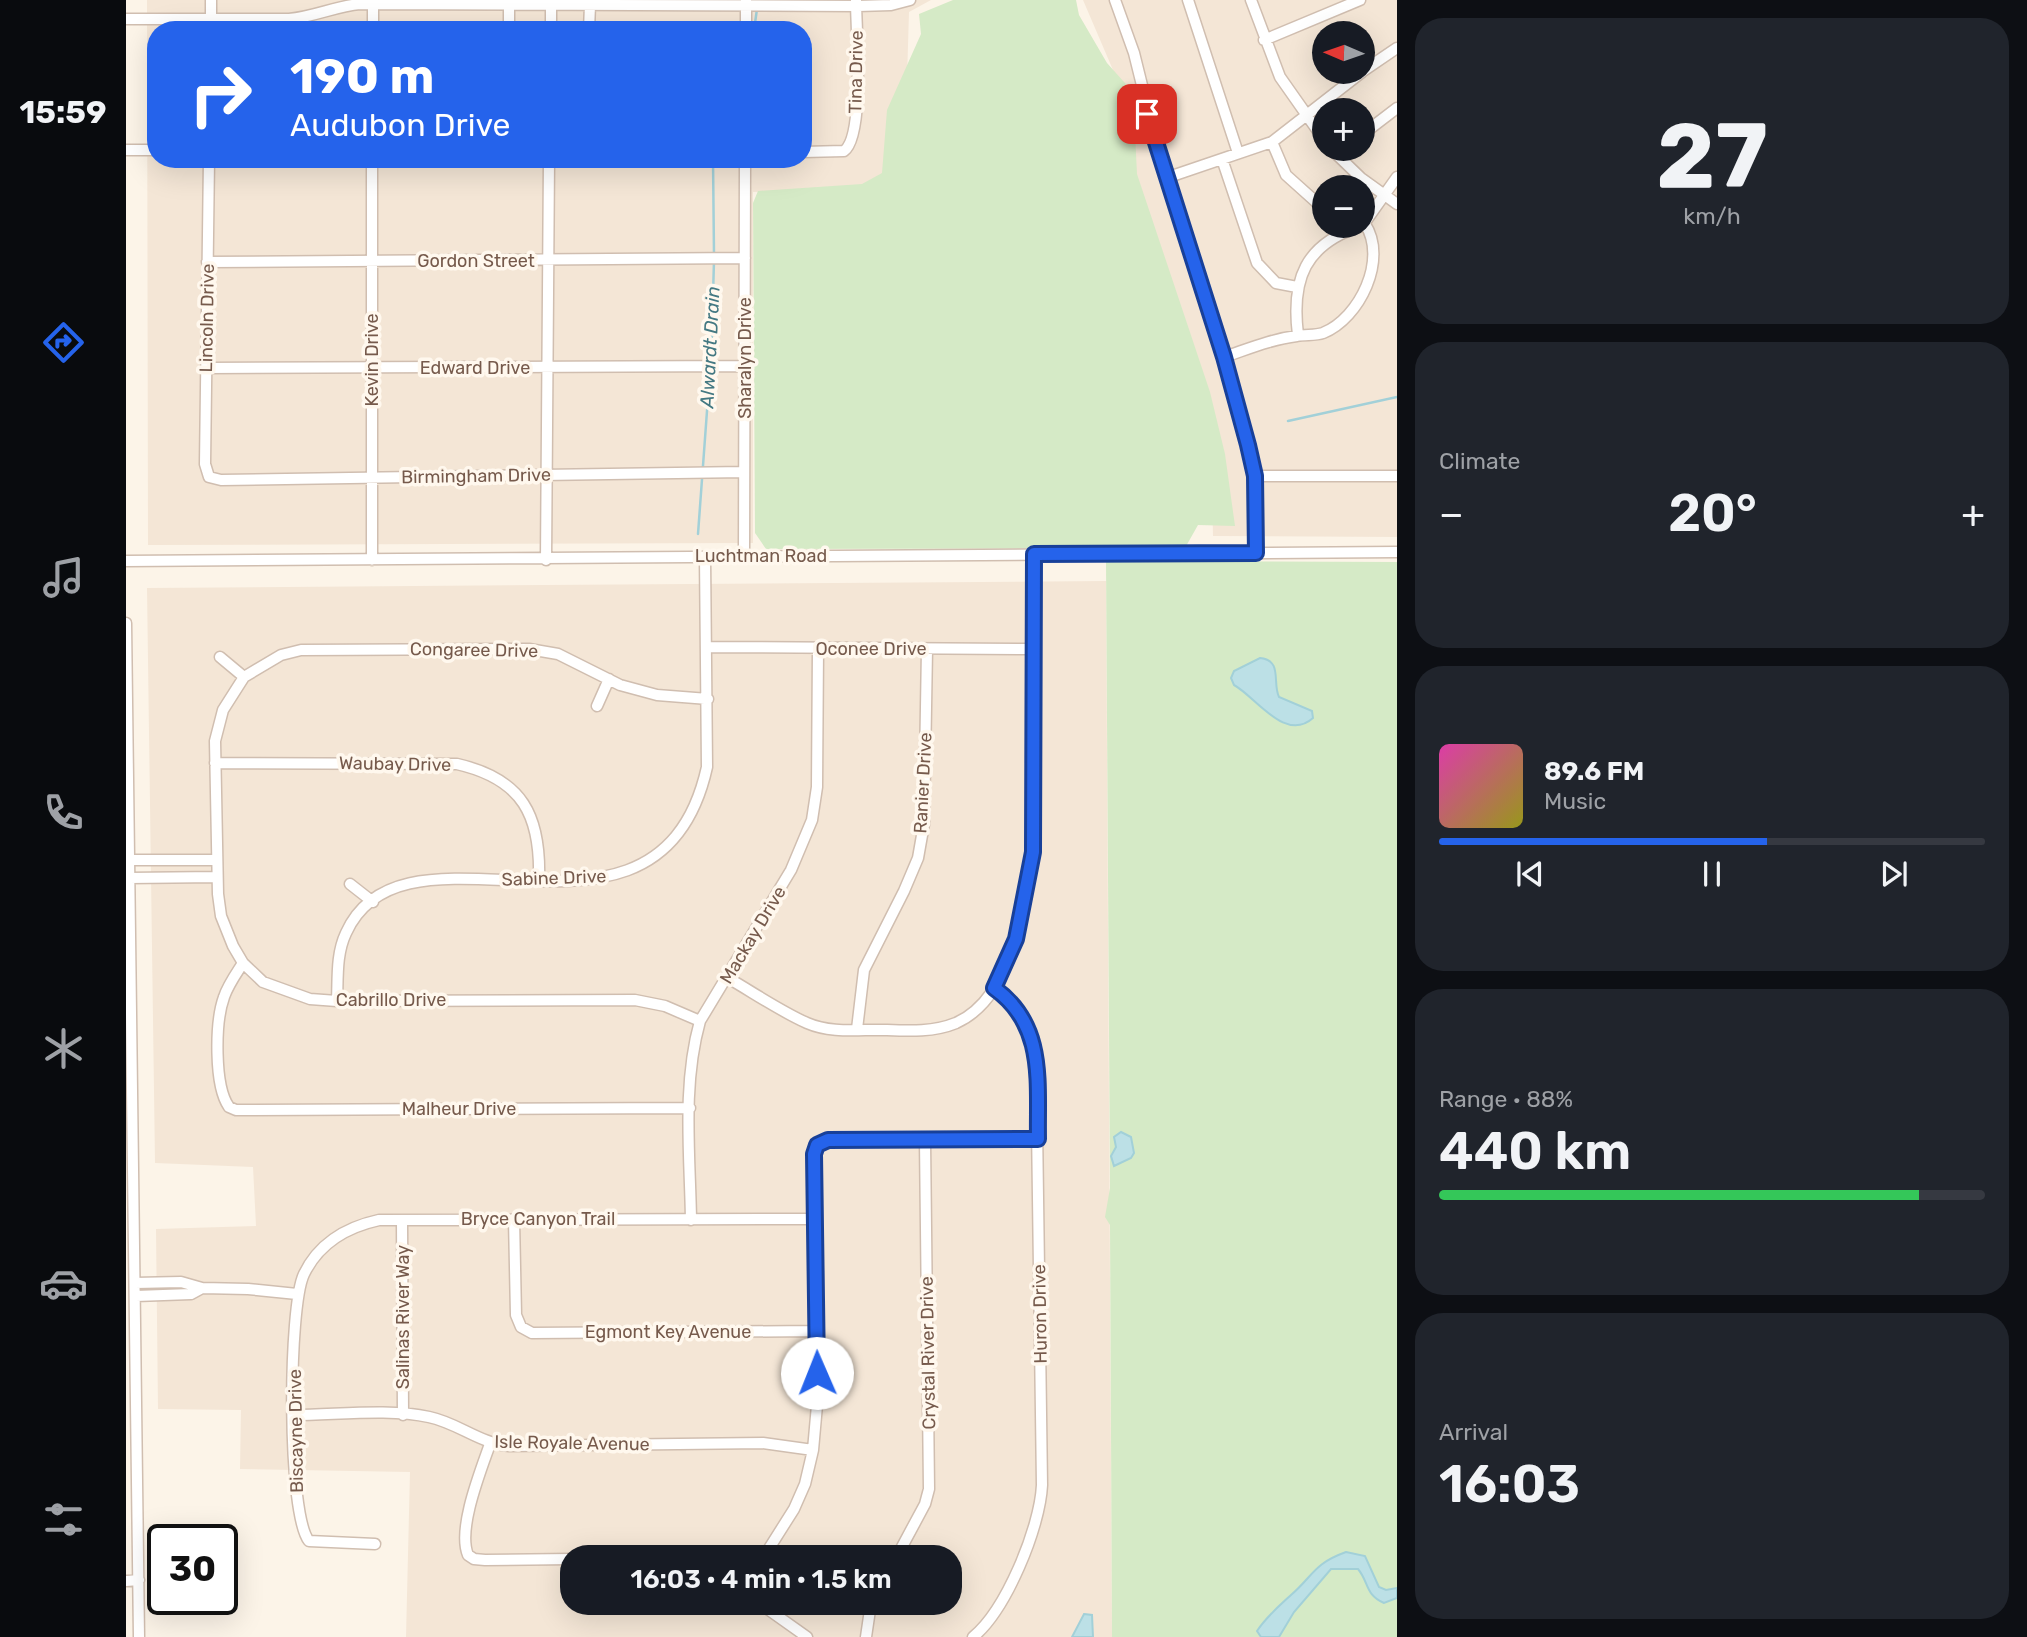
<!DOCTYPE html>
<meta charset="utf-8">
<style>
body{margin:0;font-family:Rubik,sans-serif;background:#20242c;color:#f1f3f6;height:100vh;display:flex;flex-direction:column;font-size:26px;white-space:nowrap}
*{box-sizing:border-box;margin:0}
p{font-size:23px;color:#9ea1a6}
.icon{flex:none;width:38px;height:38px;fill:none;stroke:currentColor;stroke-width:2;stroke-linecap:round;stroke-linejoin:round}
.map{position:relative;flex:1;overflow:hidden}
.details{display:flex;flex-direction:column;gap:18px;padding:18px;background:#0d0f14;width:630px}
.details>*{flex:none}
.hud{position:absolute;left:21px;top:21px;width:665px;height:147px;border-radius:28px;box-shadow:0 7px 28px #0002;background:#2563eb;color:#fff;overflow:hidden}
.needle{width:46px;rotate:272deg}
.fabs{position:absolute;left:1186px;top:21px;display:grid;gap:14px}
.fabs a{display:grid;place-items:center;width:63px;height:63px;border-radius:50%;background:#171b24;box-shadow:0 7px 28px #0002;font-size:35px}
.speed{position:absolute;left:21px;top:1524px;display:flex;gap:14px;font-size:35px;font-weight:700;text-align:center}
.speed>*{display:grid;place-content:center;width:91px;height:91px;border-radius:50%;background:#171b24;box-shadow:0 7px 28px #0002;line-height:1}
.speed .limit{border:4px solid #111;border-radius:10px;background:#fff;color:#111}
.pin{position:absolute;display:grid;place-items:center;width:60px;height:60px;color:#fff;margin:-30px;border-radius:14px;box-shadow:0 4px 10px #0006}
.me{position:absolute;width:77px;margin:-38px;rotate:359deg;stroke-linejoin:round;filter:drop-shadow(0 0 5px #0008)}
.turn{display:flex;align-items:center;gap:24px;height:147px;padding:0 28px;font-size:32px}
.turn .icon{width:91px;height:91px;stroke-width:2.5}
.turn b{display:block;font-size:49px;line-height:60px}
.big{font-size:52px;font-weight:600;line-height:1.1}
.details .card{flex:1;display:flex;flex-direction:column;justify-content:center;gap:10px;min-width:0;padding:0 24px;border-radius:28px;background:#20242c}
.details .dial{align-items:center;gap:0}
.dial b{font-size:91px;line-height:1}
.song{display:flex;align-items:center;gap:21px}
.cover{width:84px;height:84px;border-radius:10px;background:linear-gradient(135deg,hsl(320 70% 55%),hsl(60 70% 35%))}
.played{height:7px;border-radius:4px;background:linear-gradient(90deg,#2563eb 60%,#363941 60%)}
.keys{display:flex;justify-content:space-around;direction:ltr}
.heat{display:flex;justify-content:space-between;align-items:center;font-size:38px;direction:ltr}
.charge{height:10px;border-radius:5px;background:linear-gradient(90deg,#34c759 88%,#363941 0)}
.trip{position:absolute;left:434px;top:1545px;width:402px;height:70px;border-radius:28px;background:#171b24;box-shadow:0 7px 28px #0002;font-weight:600;line-height:70px;text-align:center}
main{display:flex;flex:1;min-height:0}
.tab-bar{display:flex;flex-direction:column;width:126px;justify-content:space-around;align-items:center;background:#090b0e;color:#9ea1a6}
.tab-bar .icon{width:49px;height:49px}
.tab-bar .active{color:#2563eb}
.tab-bar b{font-size:32px;color:#f1f3f6}
.map>svg:first-child{display:block}
</style>
<main>
<nav class="tab-bar">
<b>15:59</b>
<svg class="icon active" aria-label="directions" viewBox="0 0 24 24"><path d="M12 3l9 9-9 9-9-9zM9 14v-3h6M13 9l2 2-2 2"/></svg>
<svg class="icon" aria-label="music" viewBox="0 0 24 24"><path d="M9 18V5l10-2v13"/><circle cx="6" cy="18" r="3"/><circle cx="16" cy="16" r="3"/></svg>
<svg class="icon" aria-label="phone" viewBox="0 0 24 24"><path d="M5 4h4l2 5-3 2q2 4 5 5l2-3 5 2v4C11 20 4 13 5 4z"/></svg>
<svg class="icon" aria-label="climate" viewBox="0 0 24 24"><path d="M12 3v18M4 7l16 10M4 17L20 7"/></svg>
<svg class="icon" aria-label="car" viewBox="0 0 24 24"><path d="M5 17H2v-5l4-1 3-4h7l3 4 3 1v5h-3M9 17h6M6 11h13"/><circle cx="7" cy="17" r="2"/><circle cx="17" cy="17" r="2"/></svg>
<svg class="icon" aria-label="filters" viewBox="0 0 24 24"><path d="M4 7h16M4 17h16"/><circle cx="9" cy="7" r="2"/><circle cx="15" cy="17" r="2"/></svg>
</nav>
<div class="map">
<svg width="1271" height="1637" viewBox="0 0 1271 1637">
<rect width="100%" height="100%" fill="#fcf4e8"/>
<path fill="#f4e6d6" fill-rule="evenodd" d="M21 0H805L783 12 781 79 784 187 627 192V543L22 545ZM30 30H677V159H30Z
M957 0H1271V537L1087 536 1085 442 1022 300 990 77ZM1199 33H1237V72H1199ZM1199 110H1237V149H1199ZM1199 187H1237V226H1199Z
M980 581 986 1637H280L284 1472 114 1469 115 1410 32 1409 30 1229 130 1226 127 1167 29 1163 21 588ZM446 1558H824V1603H446Z"/>
<path fill="#d5eac6" d="M827 0H950L953 15 981 63 1007 92 1011 174 1084 392 1099 454 1109 526 1072 525 1059 548 640 549 629 533 627 203 632 191 736 184 756 173 761 110 795 34 793 14Z
M980 561 1271 562V1637H986L984 1225 979 1217 984 1188Z"/>
<path fill="#bce0e6" stroke="#a2d0d8" stroke-width="2" d="M1134 658C1157 660 1146 683 1153 697L1186 711 1187 718C1159 743 1130 697 1108 685L1105 678 1108 671Z
M995 1132 1005 1137 1008 1153 1005 1158 988 1166 985 1156 990 1147 988 1137Z
M1220 1552 1239 1556 1253 1587 1260 1590 1271 1588V1598L1258 1603C1239 1595 1243 1582 1232 1569H1205L1168 1612 1153 1637H1135L1131 1631C1141 1616 1152 1607 1165 1595 1188 1575 1187 1564 1220 1552Z
M958 1614 966 1615 967 1637H946Z"/>
<g fill="none" stroke-linecap="round" stroke-linejoin="round">
<path stroke="#a2d0d8" stroke-width="2.5" d="M628 30 631 9
M587 159 588 255
M585 363 588 261
M1162 421 1271 397
M572 534 584 370"/>
<g stroke="#d0beb0" stroke-width="13">
<path id="minor" d="M85 0V19
M989 0 1008 53 1036 166 1098 357 1122 445 1129 476 1130 553
M1062 0 1112 153
M1125 0 1154 77 1199 141
M383 4V30
M0 19H163C188 17 210 6 234 4L732 6 765 5 784 0
M247 30V4
M425 30V0
M463 30 464 5
M620 30V1
M1138 40 1234 0
M1237 71 1271 48
M1237 134 1271 108
M1146 142 1160 175 1199 210
M1205 149 1235 178 1271 204
M0 150H30
M677 152 718 151C739 136 730 28 730 1
M1213 156 1222 149
M83 159 79 464 83 477 95 480 618 472
M1096 159 1131 263 1150 283 1171 287
M1040 178 1146 142 1236 72
M1237 225 1271 177
M81 262 619 258
M1172 335C1165 279 1179 244 1235 226
M1098 357C1122 349 1146 339 1171 336 1179 334 1189 336 1197 333 1234 318 1262 259 1239 224
M80 368 619 366
M1129 476H1271
M618 556 619 159
M246 560V159
M420 560 423 159
M0 561 1271 552
M0 623 13 1637
M582 647 909 649
M94 657 118 677
M471 706 483 679
M89 763 331 764C397 779 415 816 413 880
M3 860H91
M3 878 91 877
M224 884 247 902
M117 963C110 974 102 985 98 997 89 1022 88 1086 103 1107L110 1110 564 1108
M602 978C628 993 654 1011 681 1023 706 1034 735 1029 761 1030 784 1031 808 1032 830 1023 891 996 903 890 909 832L908 554
M211 1001C212 978 210 954 220 933 280 800 533 983 581 767L579 557
M574 1021 539 1006 509 1000 211 1001 184 999 137 982 117 963 107 946 95 916 92 894 89 741 97 710 118 677 155 655 175 650 403 649 432 654 494 685 531 695 582 699
M731 1029 738 970 778 891 792 858 798 824 801 649
M388 1219 390 1315 395 1327 406 1333 690 1331
M276 1220 277 1415
M565 1220C564 1154 556 1085 574 1021L665 870 686 820 691 787 692 649
M9 1283 55 1282 76 1288 122 1289 171 1294
M10 1296 65 1294 76 1288
M168 1415C210 1415 263 1408 303 1417 332 1423 353 1443 383 1446L637 1443 687 1450
M364 1444C355 1470 331 1529 342 1555L348 1559 359 1560 446 1559
M249 1544 183 1541C161 1514 162 1307 178 1274 193 1243 221 1227 253 1220L690 1219
M637 1558 668 1509 679 1484 687 1450 692 1394 688 1154 691 1145 702 1140 912 1139
M770 1558 799 1504 803 1489 799 1141
M0 1581 13 1580
M633 1603 681 1637
M740 1637 745 1603
M847 1637C880 1610 914 1528 916 1485L910 1054C905 1025 891 1004 868 988"/>
</g>
<use href="#minor" stroke="#fff" stroke-width="10"/>
</g>
<g fill="none" stroke-linecap="round" stroke-linejoin="round">
<g stroke="#184099" stroke-width="18">
<path id="route" d="M691 1373 688 1154 691 1145 702 1140 912 1139C911 1082 920 1025 868 988L890 939 907 852 908 554 1130 553 1129 476 1122 445 1098 357 1021 114"/>
</g>
<use href="#route" stroke="#2563eb" stroke-width="12"/>
</g>
<g text-anchor="middle" dominant-baseline="central" stroke-width="7" stroke-linejoin="round" paint-order="stroke">
<g font-size="18" fill="#765a4c" stroke="#fff8ee">
<text transform="translate(730 72) rotate(-89)">Tina Drive</text>
<text x="350" y="261">Gordon Street</text>
<text transform="translate(81 318) rotate(-89)">Lincoln Drive</text>
<text transform="translate(619 358) rotate(-90)">Sharalyn Drive</text>
<text transform="translate(246 360) rotate(-90)">Kevin Drive</text>
<text x="349" y="368">Edward Drive</text>
<text transform="translate(350 476) rotate(-1)">Birmingham Drive</text>
<text x="635" y="556">Luchtman Road</text>
<text x="745" y="649">Oconee Drive</text>
<text transform="translate(348 650) rotate(1)">Congaree Drive</text>
<text transform="translate(269 764) rotate(1)">Waubay Drive</text>
<text transform="translate(797 783) rotate(-87)">Ranier Drive</text>
<text transform="translate(428 878) rotate(-2)">Sabine Drive</text>
<text transform="translate(627 935) rotate(-59)">Mackay Drive</text>
<text x="265" y="1000">Cabrillo Drive</text>
<text x="333" y="1109">Malheur Drive</text>
<text x="412" y="1219">Bryce Canyon Trail</text>
<text transform="translate(914 1314) rotate(-91)">Huron Drive</text>
<text transform="translate(277 1317) rotate(-90)">Salinas River Way</text>
<text x="542" y="1332">Egmont Key Avenue</text>
<text transform="translate(802 1353) rotate(-91)">Crystal River Drive</text>
<text transform="translate(170 1431) rotate(-91)">Biscayne Drive</text>
<text transform="translate(446 1443) rotate(1)">Isle Royale Avenue</text>
</g>
<g font-size="19" font-style="italic" fill="#437882" stroke="#fff8ee">
<text transform="translate(584 347) rotate(-87)">Alwardt Drain</text>
</g>
</g>
</svg>
<div class="fabs">
<a><svg class="needle" viewBox="-14 -14 28 28"><path d="M0-13l5 13h-10z" fill="#e53935"/><path d="M0 13l5-13h-10z" fill="#9ea1a6"/></svg></a>
<a>+</a>
<a>−</a>
</div>
<div class="speed"><div class="limit">30</div></div>
<div class="pin" style="left:1021px;top:114px;background:#d93025"><svg class="icon" aria-label="arrive" viewBox="0 0 24 24"><path d="M6 21V4h12l-3 4 3 4H6"/></svg></div>
<svg class="me" style="left:691px;top:1373px" viewBox="-20 -20 40 40"><circle r="19" fill="#fff"/><path d="M0-13L10 11 0 6-10 11z" fill="#2563eb"/></svg>
<div class="trip">16:03 · 4 min · 1.5 km</div>
<div class="hud">
<div class="turn"><svg class="icon" aria-label="right" viewBox="0 0 24 24"><path d="M7 20v-9h11M14 6l5 5-5 5"/></svg><div><b>190 m</b>Audubon Drive</div></div>
</div>
</div>
<section class="details">
<div class="card dial"><b>27</b><p>km/h</p></div>
<div class="card"><p>Climate</p>
<div class="heat"><a>−</a><b class="big">20°</b><a>+</a></div>
</div>
<div class="card">
<div class="song"><i class="cover"></i><div><b>89.6 FM</b><p>Music</p></div></div>
<div class="played"></div>
<div class="keys"><svg class="icon" aria-label="previous" viewBox="0 0 24 24"><path d="M18 5L8 12l10 7zM5 5v14"/></svg><svg class="icon" aria-label="pause" viewBox="0 0 24 24"><path d="M8 5v14M16 5v14"/></svg><svg class="icon" aria-label="next" viewBox="0 0 24 24"><path d="M6 5l10 7-10 7zM19 5v14"/></svg></div>
</div>
<div class="card"><p>Range · 88%</p><b class="big">440 km</b><div class="charge"></div></div>
<div class="card"><p>Arrival</p><b class="big">16:03</b></div>
</section>
</main>
